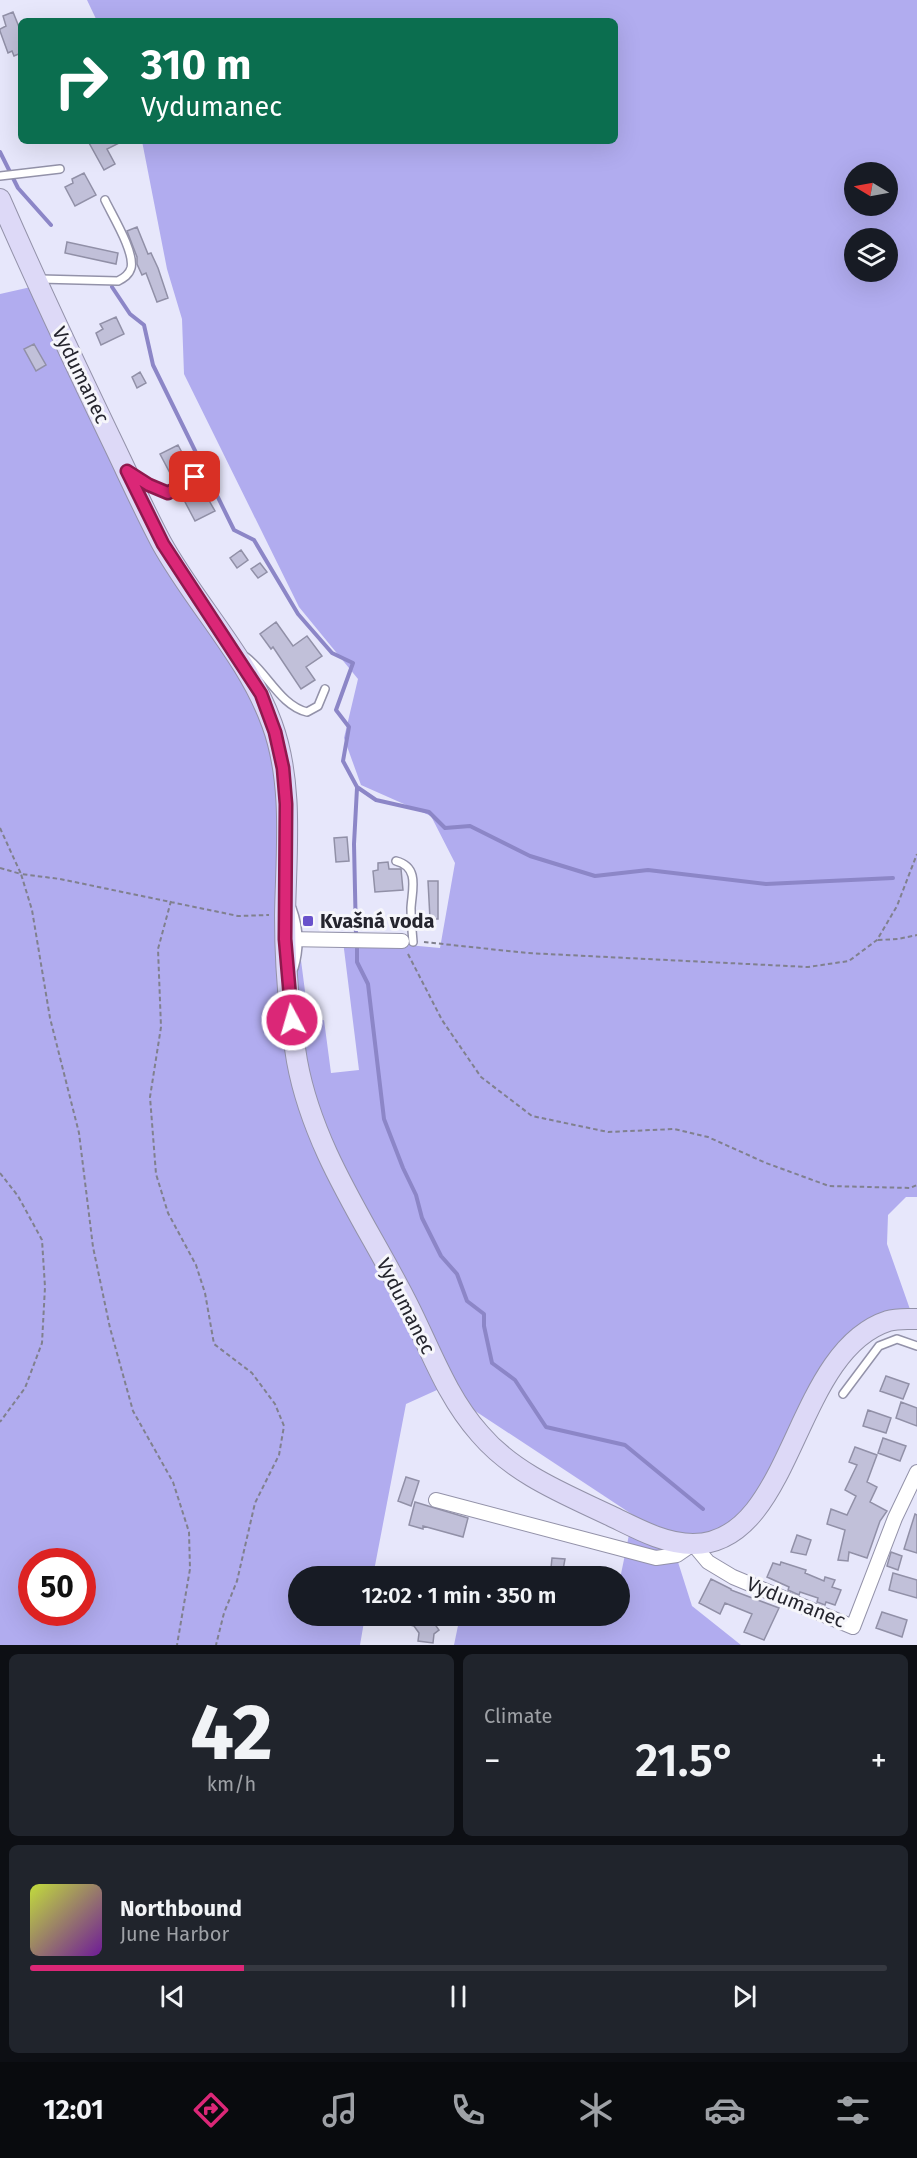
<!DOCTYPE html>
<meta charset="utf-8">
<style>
body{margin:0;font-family:"Fira Sans",sans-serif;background:#20242c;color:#f1f3f6;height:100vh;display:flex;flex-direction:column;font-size:22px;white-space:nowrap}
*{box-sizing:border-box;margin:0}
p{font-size:20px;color:#9ea1a6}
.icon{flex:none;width:33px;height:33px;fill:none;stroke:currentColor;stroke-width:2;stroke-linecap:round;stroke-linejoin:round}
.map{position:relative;height:1645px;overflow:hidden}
.side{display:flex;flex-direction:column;gap:9px;padding:9px;background:#0d0f14;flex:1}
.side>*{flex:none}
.banner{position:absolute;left:18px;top:18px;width:600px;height:126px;border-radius:9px;box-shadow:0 6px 24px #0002;background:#0b6e4f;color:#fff;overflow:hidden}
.needle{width:39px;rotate:280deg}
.buttons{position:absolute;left:844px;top:162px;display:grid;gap:12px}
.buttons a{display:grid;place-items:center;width:54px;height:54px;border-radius:50%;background:#171b24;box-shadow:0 6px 24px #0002;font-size:30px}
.speed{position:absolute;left:18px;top:1548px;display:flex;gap:12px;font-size:30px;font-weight:700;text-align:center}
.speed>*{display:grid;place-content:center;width:78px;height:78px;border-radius:50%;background:#171b24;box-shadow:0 6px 24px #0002;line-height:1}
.speed .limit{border:9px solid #d22;background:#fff;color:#111}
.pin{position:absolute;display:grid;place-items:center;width:51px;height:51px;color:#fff;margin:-26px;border-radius:12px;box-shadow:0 3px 9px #0006}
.me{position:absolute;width:66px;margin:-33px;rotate:354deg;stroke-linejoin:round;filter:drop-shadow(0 0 4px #0008)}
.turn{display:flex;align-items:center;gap:21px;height:126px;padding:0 24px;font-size:27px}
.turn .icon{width:78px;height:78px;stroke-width:2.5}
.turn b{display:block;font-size:42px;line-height:51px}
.big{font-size:45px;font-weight:600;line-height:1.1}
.side .widget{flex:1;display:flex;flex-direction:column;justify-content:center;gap:9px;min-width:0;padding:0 21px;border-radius:9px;background:#20242c}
.side .dial{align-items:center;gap:0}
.dial b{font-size:78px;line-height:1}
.song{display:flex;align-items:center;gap:18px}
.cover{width:72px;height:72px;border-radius:9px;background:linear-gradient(135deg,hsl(70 70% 55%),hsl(280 70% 35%))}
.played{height:6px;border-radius:3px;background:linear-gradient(90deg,#db2777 25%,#363941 25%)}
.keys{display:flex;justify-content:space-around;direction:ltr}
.heat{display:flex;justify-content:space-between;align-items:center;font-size:33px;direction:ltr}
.side .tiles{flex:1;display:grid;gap:9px;grid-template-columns:1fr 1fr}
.widget:last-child{grid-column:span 2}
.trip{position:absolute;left:288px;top:1566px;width:342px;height:60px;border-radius:30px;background:#171b24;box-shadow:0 6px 24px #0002;font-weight:600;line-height:60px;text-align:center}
.dock{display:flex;height:96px;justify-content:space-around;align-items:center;background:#090b0e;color:#9ea1a6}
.dock .icon{width:42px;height:42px}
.dock .current{color:#db2777}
.dock b{font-size:27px;color:#f1f3f6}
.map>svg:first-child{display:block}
</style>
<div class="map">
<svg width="917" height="1645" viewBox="0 0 917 1645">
<rect width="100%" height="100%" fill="#e7e7fb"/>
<path fill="#b1acef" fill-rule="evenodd" d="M87 0H917V1197H906L888 1215 887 1244 912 1315 845 1349 767 1493 717 1537H670L692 1606 741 1645H454L460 1616H620V1579L633 1515 454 1397 448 1385 406 1404 373 1576H298V1616H365L360 1645H0V294L31 287 38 308 136 495 274 728 289 934 440 948 455 863 431 816 361 785 344 738 358 679 299 607 184 374 182 319 167 269 142 141H615V21H97ZM855 172H888V206H855ZM855 238H888V272H855ZM343 941 359 1070 331 1073 324 1020 309 1022 299 945ZM32 1562H82V1612H32Z"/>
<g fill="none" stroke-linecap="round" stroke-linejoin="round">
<path stroke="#8c86c7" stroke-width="4" d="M0 152 18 188 51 225
M112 287 130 314 144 325 153 365 234 530 254 540 298 614 332 653 353 663 336 710 349 727 343 761 357 787 376 800 429 812 445 828 470 826 530 856 595 876 648 870 766 884 893 878
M356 936 354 844 357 788
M357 943V962L368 984 384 1119 403 1168 416 1195 422 1218 441 1256 457 1274 467 1301 484 1314V1326L492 1363 515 1380 546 1427 625 1445 703 1509"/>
</g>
<path fill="#c1c0d9" stroke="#9190a7" stroke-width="1.5" d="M13 12 21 32V53L14 56 12 51 8 53 0 31V29L6 26 3 16Z
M88 141H123L107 149 115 164 104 170Z
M84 173 96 195 75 206 65 187 73 183 72 179Z
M137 227 148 254 151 253 158 268 168 298 157 302 146 273 142 275 137 264V257L127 231Z
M67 242 118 253 116 264 65 253Z
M116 317 124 334 101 345 96 333 103 329 100 324Z
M34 344 46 365 36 371 24 349Z
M140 372 146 383 137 388 132 377Z
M178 445 188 464 170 473 160 454Z
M203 490 215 511 195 521 184 500Z
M241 550 248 560 237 568 230 558Z
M260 563 267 572 258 578 251 569Z
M276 622 293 646 307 636 322 656 306 667 315 680 301 689 273 647 271 649 260 634Z
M347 837 349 861 336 862 334 838Z
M388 862 389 869H401L403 890 375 892 373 871 378 870V863Z
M428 881H438V919H430Z
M886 1376 909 1384 903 1399 880 1391Z
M901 1402 917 1408V1426L896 1418Z
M868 1410 891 1418 886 1433 863 1426Z
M883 1438 906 1446 900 1461 878 1453Z
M855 1447 877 1455 867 1482 877 1487 870 1502 887 1511 880 1521 867 1558 849 1552 848 1561 838 1560 845 1530 827 1524 831 1509 847 1515 856 1496 845 1490 857 1465 849 1462Z
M406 1477 419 1481 411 1506 398 1501Z
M415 1502 468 1518 463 1537 423 1526V1529L409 1525Z
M915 1514 917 1515V1553L904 1549Z
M797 1535 811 1540 806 1555 791 1552Z
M891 1552 902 1556 898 1570 887 1566Z
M552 1558 565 1559 563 1570 551 1568Z
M781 1562 806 1570 805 1573 824 1581 825 1577 835 1580 832 1587 841 1590 835 1605 826 1602 825 1605 817 1602 818 1598 800 1592 799 1595 788 1590 789 1587 767 1577 773 1563 780 1565Z
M893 1573 917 1580V1598L889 1590Z
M711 1579 731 1589V1590L779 1608 764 1640 744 1632 752 1614 725 1603 720 1614 699 1603Z
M882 1612 907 1620 902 1637 876 1628Z
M408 1616H429L439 1630 434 1634 433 1643 418 1641 419 1633 414 1626 406 1624Z"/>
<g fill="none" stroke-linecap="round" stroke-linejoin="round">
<g stroke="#9392a9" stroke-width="10">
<path id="lane" d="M0 176 60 169
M40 279 118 281C124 278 129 275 131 268 135 252 112 215 105 200
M134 476 149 485 168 493 195 477
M246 657C267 673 281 706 307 712L318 706 325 689
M396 861C420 867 412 890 411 908 411 919 412 931 413 942
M292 908C299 927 300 948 294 968
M843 1394 879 1346 897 1339 917 1346"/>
</g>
<g stroke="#9392a9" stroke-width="16">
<path id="street" d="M285 939 402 941
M436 1500 656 1558 677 1555 693 1544 708 1562 733 1577 853 1627 895 1518 917 1472"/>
</g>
<g stroke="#9392a9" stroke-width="22">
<path id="secondary" d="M0 199C35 279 72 358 110 437 127 472 143 508 161 542 195 604 248 657 272 724 294 784 286 853 285 916 285 964 289 1014 297 1061 313 1149 365 1221 405 1299 429 1345 445 1395 480 1434 514 1474 565 1494 611 1516 636 1528 664 1544 693 1544 794 1544 792 1352 888 1321 897 1318 908 1319 917 1319"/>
</g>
<path stroke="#80808e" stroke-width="2" stroke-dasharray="4.5 3" stroke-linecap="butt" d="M0 828 21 874 60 879 238 916 269 915
M0 868 21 874 32 910 50 1018 79 1133 93 1247 110 1328 133 1411 173 1482 189 1532 190 1569 177 1645
M171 901 158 949 161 1027 150 1097 156 1174 168 1213 196 1265 205 1293 214 1344 252 1373 275 1404 284 1426 279 1455 255 1503 237 1581 224 1613 216 1645
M878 940 898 939 917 935
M424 942 527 953 808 967 849 961 877 940 897 906 917 854
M408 954 442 1020 481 1077 532 1116 608 1132 674 1129 708 1137 766 1163 829 1186 910 1188 917 1185
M0 1173 18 1196 42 1240 45 1287 42 1343 25 1388 0 1422"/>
<use href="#lane" stroke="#fff" stroke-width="7"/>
<use href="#street" stroke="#fff" stroke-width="14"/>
<use href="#secondary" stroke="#ddd9f7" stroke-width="20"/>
</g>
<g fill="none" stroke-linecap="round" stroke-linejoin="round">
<g stroke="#8e194d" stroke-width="15">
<path id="route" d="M195 477 168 493 149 485 127 471 163 544 261 694 275 732 283 768 286 804 285 939 292 1020"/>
</g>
<use href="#route" stroke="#db2777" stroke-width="10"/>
</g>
<rect fill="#6951cb" stroke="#f6f6fb" stroke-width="2" x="302" y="915" width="12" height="12" rx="3"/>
<g text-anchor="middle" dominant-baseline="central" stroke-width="6" stroke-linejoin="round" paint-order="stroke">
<g font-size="20" fill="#25252e" stroke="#f6f6fb">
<text transform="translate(81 375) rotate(64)">Vydumanec</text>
<text transform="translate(406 1306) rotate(63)">Vydumanec</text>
<text transform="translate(796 1602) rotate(22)">Vydumanec</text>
</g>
<g font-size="20" font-weight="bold" fill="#25252e" stroke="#f6f6fb" text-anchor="start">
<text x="320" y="921">Kvašná voda</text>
</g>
</g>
</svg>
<div class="buttons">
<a><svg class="needle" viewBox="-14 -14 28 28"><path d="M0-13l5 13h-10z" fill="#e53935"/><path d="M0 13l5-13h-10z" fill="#9ea1a6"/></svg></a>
<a><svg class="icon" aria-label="layers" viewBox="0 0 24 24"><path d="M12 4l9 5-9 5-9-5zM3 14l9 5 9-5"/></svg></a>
</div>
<div class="speed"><div class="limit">50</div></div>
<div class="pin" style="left:195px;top:477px;background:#d93025"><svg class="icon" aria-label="arrive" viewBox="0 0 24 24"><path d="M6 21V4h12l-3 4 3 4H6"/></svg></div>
<svg class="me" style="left:292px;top:1020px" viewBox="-20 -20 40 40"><circle r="17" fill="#db2777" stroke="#fff" stroke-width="3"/><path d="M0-11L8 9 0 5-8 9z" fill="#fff"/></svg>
<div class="trip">12:02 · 1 min · 350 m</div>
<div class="banner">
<div class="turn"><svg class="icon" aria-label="right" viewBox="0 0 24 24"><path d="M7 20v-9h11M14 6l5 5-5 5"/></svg><div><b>310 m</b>Vydumanec</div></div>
</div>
</div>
<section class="side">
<div class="tiles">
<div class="widget dial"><b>42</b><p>km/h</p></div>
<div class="widget"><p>Climate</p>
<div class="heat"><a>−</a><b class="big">21.5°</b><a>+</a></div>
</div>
<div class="widget">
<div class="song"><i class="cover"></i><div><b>Northbound</b><p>June Harbor</p></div></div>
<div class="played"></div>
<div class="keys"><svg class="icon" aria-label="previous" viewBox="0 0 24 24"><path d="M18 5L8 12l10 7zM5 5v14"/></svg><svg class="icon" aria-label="pause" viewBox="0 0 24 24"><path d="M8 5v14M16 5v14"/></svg><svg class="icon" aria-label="next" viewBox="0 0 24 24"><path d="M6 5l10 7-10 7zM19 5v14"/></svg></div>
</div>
</div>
</section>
<nav class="dock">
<b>12:01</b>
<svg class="icon current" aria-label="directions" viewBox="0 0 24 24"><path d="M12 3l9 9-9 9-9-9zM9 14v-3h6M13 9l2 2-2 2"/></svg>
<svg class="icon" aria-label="music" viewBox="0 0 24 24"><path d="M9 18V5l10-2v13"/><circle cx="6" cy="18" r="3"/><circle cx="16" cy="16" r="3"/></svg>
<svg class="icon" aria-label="phone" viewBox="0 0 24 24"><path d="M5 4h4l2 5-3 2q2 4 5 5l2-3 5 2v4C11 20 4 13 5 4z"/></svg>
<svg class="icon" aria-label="climate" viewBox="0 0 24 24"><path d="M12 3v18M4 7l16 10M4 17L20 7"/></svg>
<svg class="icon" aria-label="car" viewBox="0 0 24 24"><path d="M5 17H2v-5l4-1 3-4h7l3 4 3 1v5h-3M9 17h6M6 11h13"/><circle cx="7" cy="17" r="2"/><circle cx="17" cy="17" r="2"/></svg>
<svg class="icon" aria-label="filters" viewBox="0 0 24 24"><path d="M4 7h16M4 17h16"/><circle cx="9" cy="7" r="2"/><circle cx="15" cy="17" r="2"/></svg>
</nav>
